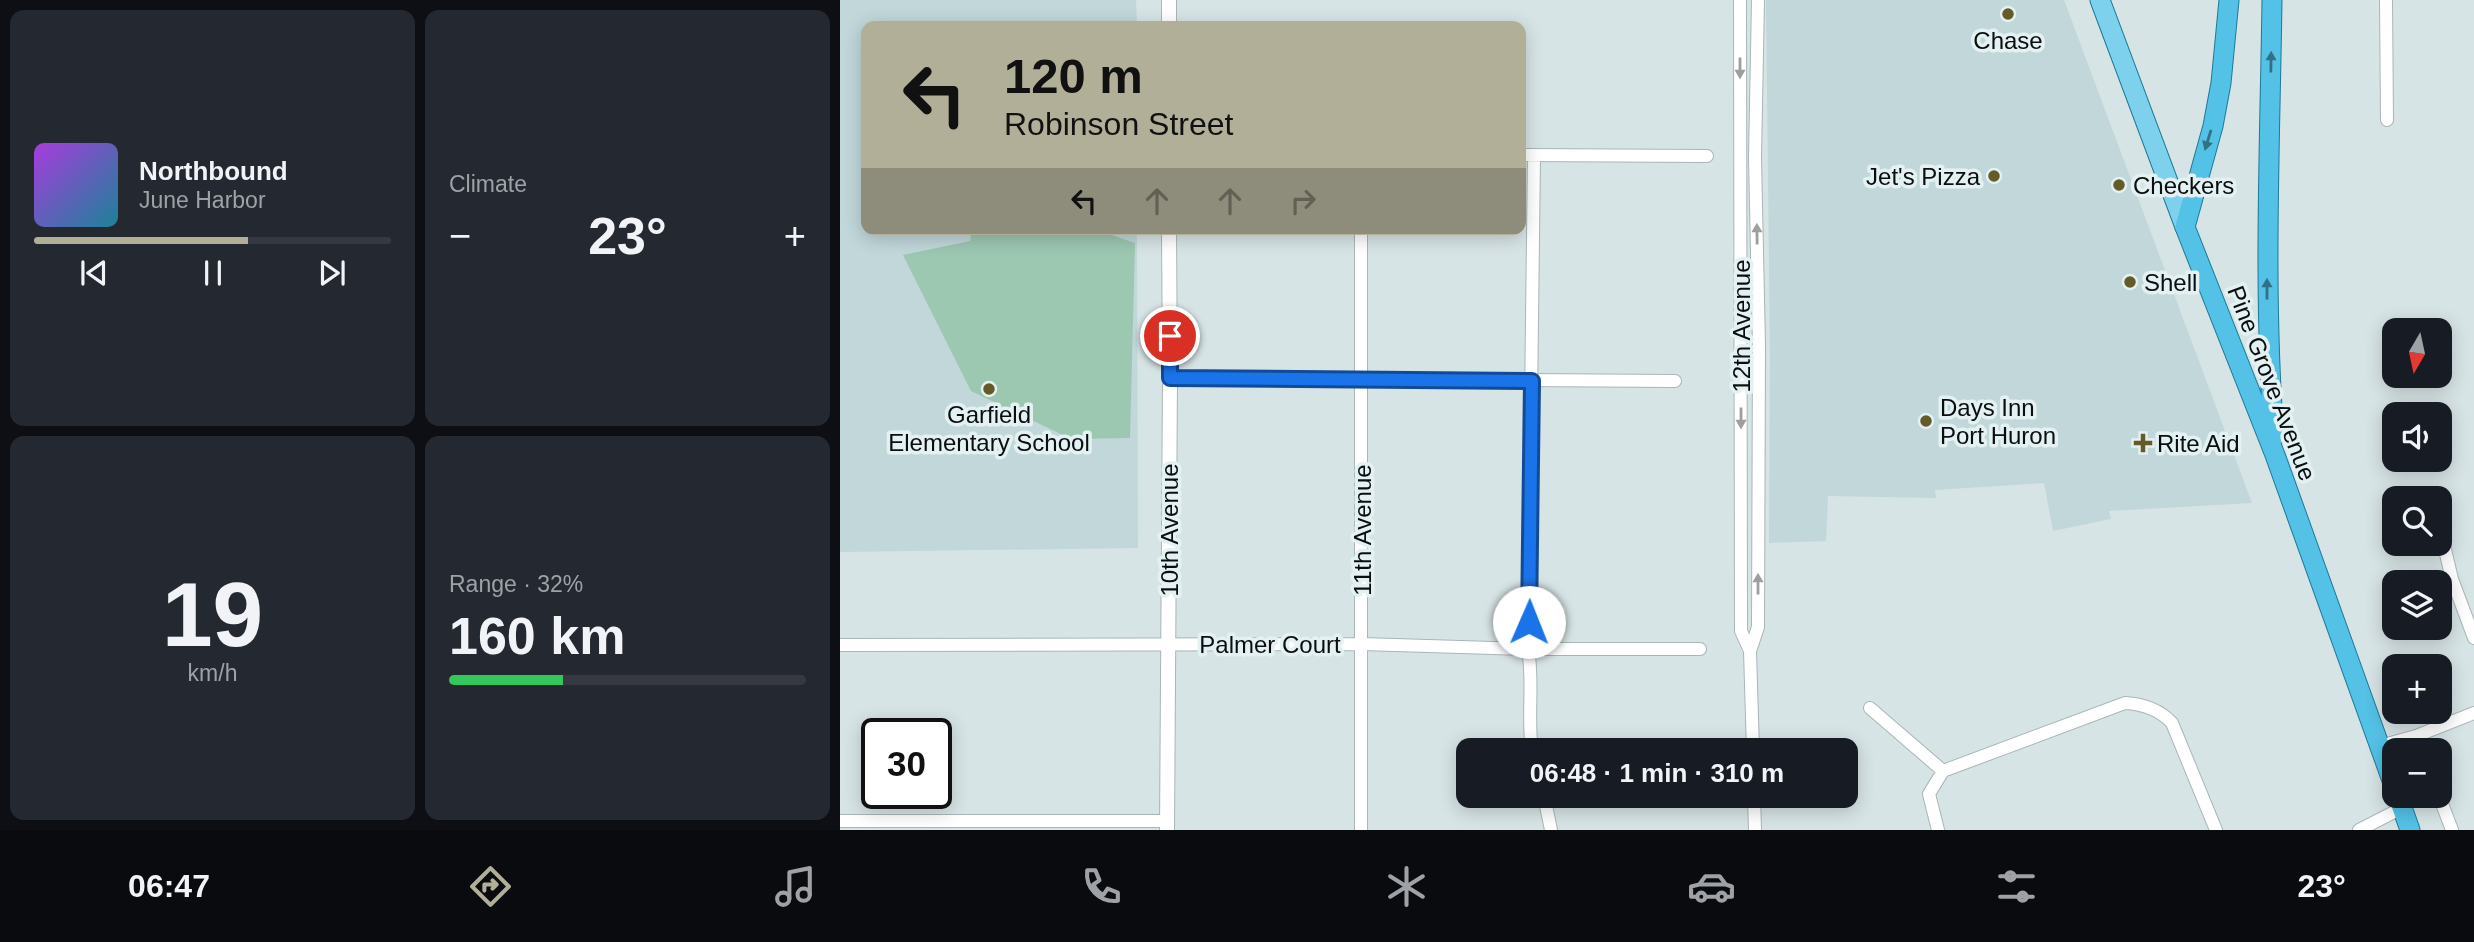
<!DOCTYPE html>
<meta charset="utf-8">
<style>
body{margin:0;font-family:Arial,sans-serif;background:#242831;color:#f1f3f6;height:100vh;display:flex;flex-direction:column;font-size:26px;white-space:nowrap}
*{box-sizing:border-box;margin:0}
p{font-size:23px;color:#9ea1a6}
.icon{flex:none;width:38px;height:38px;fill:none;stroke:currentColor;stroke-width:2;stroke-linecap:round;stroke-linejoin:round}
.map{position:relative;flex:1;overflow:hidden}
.sheet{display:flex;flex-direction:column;gap:10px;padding:10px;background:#0d0f14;width:840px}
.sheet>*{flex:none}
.hud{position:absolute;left:21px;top:21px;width:665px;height:214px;border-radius:14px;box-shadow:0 4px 18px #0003;background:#b2af99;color:#111;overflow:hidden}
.needle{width:46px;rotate:189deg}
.tools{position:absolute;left:1542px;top:318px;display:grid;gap:14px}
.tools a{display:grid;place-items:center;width:70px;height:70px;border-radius:14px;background:#171b24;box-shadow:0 4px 18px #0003;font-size:35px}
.speed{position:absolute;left:21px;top:718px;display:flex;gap:14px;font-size:35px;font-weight:700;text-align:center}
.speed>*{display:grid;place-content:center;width:91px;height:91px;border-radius:50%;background:#171b24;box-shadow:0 4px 18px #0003;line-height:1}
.speed .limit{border:4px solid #111;border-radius:10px;background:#fff;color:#111}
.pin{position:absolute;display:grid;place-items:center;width:60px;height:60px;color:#fff;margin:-30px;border:4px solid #fff;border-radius:50%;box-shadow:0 2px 7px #0007}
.me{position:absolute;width:77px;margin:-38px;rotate:1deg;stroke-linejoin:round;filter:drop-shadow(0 0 5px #0008)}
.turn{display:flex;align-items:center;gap:24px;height:147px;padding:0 28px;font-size:32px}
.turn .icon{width:91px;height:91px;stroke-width:2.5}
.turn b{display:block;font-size:49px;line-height:60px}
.lanes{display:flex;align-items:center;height:66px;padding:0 28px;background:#0003;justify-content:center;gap:35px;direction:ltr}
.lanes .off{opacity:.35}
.big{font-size:52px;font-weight:800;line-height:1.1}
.sheet .widget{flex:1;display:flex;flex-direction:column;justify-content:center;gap:10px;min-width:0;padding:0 24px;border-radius:14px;background:#242831}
.sheet .dial{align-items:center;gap:0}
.dial b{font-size:91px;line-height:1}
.song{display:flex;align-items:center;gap:21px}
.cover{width:84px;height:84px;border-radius:10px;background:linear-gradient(135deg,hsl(280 70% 55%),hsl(190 70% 35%))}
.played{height:7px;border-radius:4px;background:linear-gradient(90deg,#b2af99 60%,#363941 60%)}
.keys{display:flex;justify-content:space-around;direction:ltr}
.heat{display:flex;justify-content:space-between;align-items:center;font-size:38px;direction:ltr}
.charge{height:10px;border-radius:5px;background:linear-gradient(90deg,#34c759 32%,#363941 0)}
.sheet .tiles{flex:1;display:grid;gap:10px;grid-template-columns:repeat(2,1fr)}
.trip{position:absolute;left:616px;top:738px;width:402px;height:70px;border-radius:14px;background:#171b24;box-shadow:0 4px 18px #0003;font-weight:800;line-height:70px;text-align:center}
.tabs{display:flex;height:112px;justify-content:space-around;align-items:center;background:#090b0e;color:#9ea1a6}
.tabs .icon{width:49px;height:49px}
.tabs .on{color:#b2af99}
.tabs b{font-size:32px;color:#f1f3f6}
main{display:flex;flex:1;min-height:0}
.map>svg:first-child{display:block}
</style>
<main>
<section class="sheet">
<div class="tiles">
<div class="widget">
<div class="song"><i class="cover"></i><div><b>Northbound</b><p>June Harbor</p></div></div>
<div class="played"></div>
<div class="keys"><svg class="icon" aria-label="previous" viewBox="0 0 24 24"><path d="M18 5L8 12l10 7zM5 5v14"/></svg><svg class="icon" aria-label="pause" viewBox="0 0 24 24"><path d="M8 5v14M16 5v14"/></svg><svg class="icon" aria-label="next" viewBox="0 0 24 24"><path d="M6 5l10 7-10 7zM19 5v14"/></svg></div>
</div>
<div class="widget"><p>Climate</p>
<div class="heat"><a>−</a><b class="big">23°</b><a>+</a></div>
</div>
<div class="widget dial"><b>19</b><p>km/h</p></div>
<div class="widget"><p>Range · 32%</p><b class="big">160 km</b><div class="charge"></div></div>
</div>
</section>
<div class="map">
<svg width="1634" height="830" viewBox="0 0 1634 830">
<rect width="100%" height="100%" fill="#d7e4e5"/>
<path fill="#c1d7da" d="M0 0H296L297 26H26V229H297L298 548 0 552Z
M926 0H1224L1412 503 1269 511 1271 519 1213 531 1204 483 1095 490 1096 498 988 496 986 541 929 543 930 359Z"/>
<path fill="#9cc7b1" d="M132 229H254L295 243 290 438 231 439 131 391 63 255 130 241Z"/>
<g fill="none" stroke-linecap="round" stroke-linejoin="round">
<g stroke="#a9b6b7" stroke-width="14">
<path id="minor" d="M900 0 901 631 910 651
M1546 0 1547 120
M681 155 867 156
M330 378 835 381
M1600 529 1612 579 1634 638
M0 645 522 644 688 649H860
M1030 708 1103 771
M1576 736 1581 751
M1540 746 1576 736 1634 713
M692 751C687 717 694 683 688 649L694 155
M913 751 910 651 918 627 919 346 915 158 918 0
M704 796 711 830
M914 796 915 830
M1599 796 1612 830
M0 821H327
M521 830V229
M1098 830 1089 794 1103 771 1285 703C1303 704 1320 710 1332 723L1376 830
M1519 830 1562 808"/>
</g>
<g stroke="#a9b6b7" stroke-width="16">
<path id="tertiary" d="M329 26V0
M327 830 330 378 329 229"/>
</g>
<g stroke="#1e7997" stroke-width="21">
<path id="primary" d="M1260 0 1345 227"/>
</g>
<g stroke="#1e7997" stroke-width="21">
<path id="trunk" d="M1389 0 1381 83 1373 126 1345 227 1435 455 1554 786
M1432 0C1430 146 1423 291 1434 437
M1558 796 1570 830"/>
</g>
<use href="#minor" stroke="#fff" stroke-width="12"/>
<use href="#tertiary" stroke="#fff" stroke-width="14"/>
<use href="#primary" stroke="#7ed1ec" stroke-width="19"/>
<use href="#trunk" stroke="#53c2e6" stroke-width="19"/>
</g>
<defs><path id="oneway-solid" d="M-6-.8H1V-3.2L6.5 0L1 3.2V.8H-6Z" transform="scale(1.75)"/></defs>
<g fill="#327185">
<use href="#oneway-solid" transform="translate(1431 62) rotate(-89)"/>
<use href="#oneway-solid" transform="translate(1368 140) rotate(107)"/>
<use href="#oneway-solid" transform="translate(1427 289) rotate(-90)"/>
</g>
<g fill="#9d9f9f">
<use href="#oneway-solid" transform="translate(900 68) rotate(90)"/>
<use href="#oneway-solid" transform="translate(917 234) rotate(-91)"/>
<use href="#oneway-solid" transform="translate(901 418) rotate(90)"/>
<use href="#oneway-solid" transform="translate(918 584) rotate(-90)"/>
</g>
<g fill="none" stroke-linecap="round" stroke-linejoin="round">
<g stroke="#114b97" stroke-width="18">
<path id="route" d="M330 336V378L692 381 689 622"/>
</g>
<use href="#route" stroke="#1a73e8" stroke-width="12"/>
</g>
<g fill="#645b28" stroke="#e4f1f3" stroke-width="2.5">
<circle cx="1168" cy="14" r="7"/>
<circle cx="1154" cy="176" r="7"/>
<circle cx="1279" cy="185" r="7"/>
<circle cx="1290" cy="282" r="7"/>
<circle cx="149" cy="389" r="7"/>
<circle cx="1086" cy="421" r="7"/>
<path d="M1299.5 432.5h7v7h7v7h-7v7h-7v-7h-7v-7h7z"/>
</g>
<g text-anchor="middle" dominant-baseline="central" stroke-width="7" stroke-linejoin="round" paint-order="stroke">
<g font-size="24" fill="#0a0e0f" stroke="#e4f1f3" text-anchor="start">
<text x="1168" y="40" text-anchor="middle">Chase</text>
<text x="1140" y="176" text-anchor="end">Jet's Pizza</text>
<text x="1293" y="185">Checkers</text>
<text x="1304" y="282">Shell</text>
<text x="1100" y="407">Days Inn<tspan x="1100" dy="28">Port Huron</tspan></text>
<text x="149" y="414" text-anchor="middle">Garfield<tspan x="149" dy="28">Elementary School</tspan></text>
<text x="1317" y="443">Rite Aid</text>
</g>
<g font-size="24" fill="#0a0e0f" stroke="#e4f1f3">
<text transform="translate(901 326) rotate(-90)">12th Avenue</text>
<text transform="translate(1432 383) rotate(69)">Pine Grove Avenue</text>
<text transform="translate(329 530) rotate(-90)">10th Avenue</text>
<text transform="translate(522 530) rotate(-90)">11th Avenue</text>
<text x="430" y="644">Palmer Court</text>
</g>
</g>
</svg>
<div class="tools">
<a><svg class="needle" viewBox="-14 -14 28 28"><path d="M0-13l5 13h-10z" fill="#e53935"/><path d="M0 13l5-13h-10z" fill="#9ea1a6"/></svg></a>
<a><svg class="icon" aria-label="sound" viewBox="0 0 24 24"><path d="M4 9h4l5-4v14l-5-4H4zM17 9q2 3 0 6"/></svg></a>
<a><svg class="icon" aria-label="search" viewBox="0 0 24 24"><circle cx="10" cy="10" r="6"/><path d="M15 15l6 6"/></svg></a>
<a><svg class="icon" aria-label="layers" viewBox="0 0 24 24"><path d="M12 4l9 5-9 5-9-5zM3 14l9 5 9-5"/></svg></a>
<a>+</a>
<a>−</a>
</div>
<div class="speed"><div class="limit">30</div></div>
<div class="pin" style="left:330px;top:336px;background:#d93025"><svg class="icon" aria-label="arrive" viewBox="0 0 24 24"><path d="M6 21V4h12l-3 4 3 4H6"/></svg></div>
<svg class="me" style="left:689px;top:622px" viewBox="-20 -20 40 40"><circle r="19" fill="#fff"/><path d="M0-13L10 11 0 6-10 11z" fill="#1a73e8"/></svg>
<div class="trip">06:48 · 1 min · 310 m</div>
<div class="hud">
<div class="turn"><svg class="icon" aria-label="left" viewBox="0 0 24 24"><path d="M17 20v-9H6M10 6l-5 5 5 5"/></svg><div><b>120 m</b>Robinson Street</div></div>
<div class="lanes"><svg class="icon" aria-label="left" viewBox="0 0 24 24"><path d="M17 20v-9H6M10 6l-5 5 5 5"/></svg><svg class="icon off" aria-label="ahead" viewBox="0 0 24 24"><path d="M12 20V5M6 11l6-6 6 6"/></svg><svg class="icon off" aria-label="ahead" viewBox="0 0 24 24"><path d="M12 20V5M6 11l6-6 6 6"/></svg><svg class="icon off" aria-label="right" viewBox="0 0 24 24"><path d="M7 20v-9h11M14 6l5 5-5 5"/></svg></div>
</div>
</div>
</main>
<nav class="tabs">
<b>06:47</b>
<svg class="icon on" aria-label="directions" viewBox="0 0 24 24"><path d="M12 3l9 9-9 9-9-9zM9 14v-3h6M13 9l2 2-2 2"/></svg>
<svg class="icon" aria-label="music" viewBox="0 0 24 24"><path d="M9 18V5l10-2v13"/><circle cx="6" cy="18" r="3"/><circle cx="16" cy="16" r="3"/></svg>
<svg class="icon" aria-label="phone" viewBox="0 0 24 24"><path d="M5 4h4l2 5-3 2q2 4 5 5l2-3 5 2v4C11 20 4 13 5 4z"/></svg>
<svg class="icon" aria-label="climate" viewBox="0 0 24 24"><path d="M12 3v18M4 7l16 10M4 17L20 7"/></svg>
<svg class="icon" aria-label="car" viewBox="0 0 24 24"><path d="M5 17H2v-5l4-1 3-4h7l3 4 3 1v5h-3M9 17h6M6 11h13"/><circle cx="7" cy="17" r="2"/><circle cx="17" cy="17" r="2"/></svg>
<svg class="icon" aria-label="filters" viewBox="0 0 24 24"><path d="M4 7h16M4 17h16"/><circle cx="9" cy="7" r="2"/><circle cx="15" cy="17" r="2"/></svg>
<b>23°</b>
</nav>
